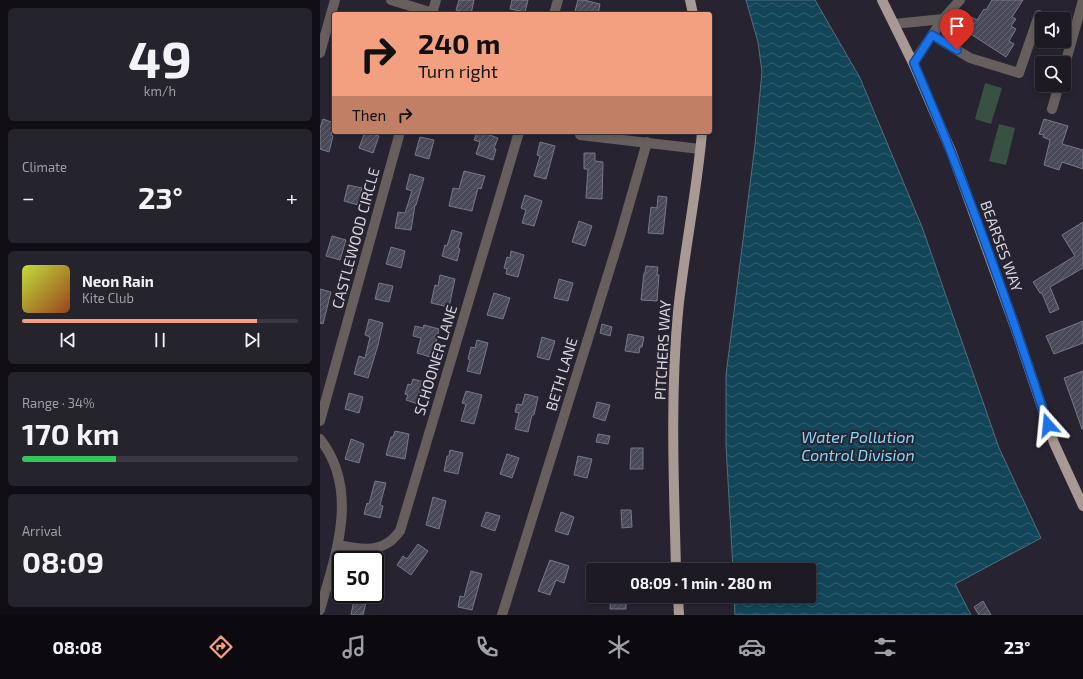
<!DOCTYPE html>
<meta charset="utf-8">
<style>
body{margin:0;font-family:"Exo 2",sans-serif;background:#25232c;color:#f1f3f6;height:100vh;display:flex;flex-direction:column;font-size:15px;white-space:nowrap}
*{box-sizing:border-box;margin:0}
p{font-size:13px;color:#a0a1a6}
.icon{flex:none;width:22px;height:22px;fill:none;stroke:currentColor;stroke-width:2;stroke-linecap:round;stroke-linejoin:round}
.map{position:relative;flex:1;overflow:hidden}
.side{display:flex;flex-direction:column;gap:8px;padding:8px;background:#100e14;width:320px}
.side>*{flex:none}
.hud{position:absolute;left:12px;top:12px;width:380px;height:122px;border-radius:4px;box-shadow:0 2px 6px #0003,0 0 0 1px #3b3841;background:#f2a080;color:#111;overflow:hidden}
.controls{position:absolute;left:715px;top:12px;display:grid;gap:8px}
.controls a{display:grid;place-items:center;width:36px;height:36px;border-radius:4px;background:#1d1a24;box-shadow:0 2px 6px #0003,0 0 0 1px #3b3841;font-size:20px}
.speed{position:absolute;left:12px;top:551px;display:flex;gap:8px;font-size:20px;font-weight:700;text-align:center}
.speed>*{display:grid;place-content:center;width:52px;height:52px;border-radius:50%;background:#1d1a24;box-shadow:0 2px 6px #0003,0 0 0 1px #3b3841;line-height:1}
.speed .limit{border:2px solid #111;border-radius:6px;background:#fff;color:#111}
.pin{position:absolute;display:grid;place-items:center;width:34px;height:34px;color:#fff;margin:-41px -17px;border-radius:50% 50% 50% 0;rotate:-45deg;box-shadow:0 0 4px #0007}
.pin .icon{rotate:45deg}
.me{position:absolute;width:44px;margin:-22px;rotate:342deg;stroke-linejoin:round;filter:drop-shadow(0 0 3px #0008)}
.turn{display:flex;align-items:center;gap:14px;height:84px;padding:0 20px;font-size:18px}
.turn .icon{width:52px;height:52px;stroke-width:2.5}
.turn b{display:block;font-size:28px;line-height:34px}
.then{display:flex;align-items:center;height:38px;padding:0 20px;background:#0003;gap:8px;font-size:15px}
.big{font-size:30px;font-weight:700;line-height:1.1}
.side .card{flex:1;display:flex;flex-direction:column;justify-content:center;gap:6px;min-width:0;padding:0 14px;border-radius:6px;background:#25232c}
.side .dial{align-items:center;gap:0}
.dial b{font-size:52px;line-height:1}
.song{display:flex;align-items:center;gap:12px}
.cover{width:48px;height:48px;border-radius:6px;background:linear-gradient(135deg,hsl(70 70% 55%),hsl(20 70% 35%))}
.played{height:4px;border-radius:2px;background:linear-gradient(90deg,#f2a080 85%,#3b3841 85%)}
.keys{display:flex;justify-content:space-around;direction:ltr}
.heat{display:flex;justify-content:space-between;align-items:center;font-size:22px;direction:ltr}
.charge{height:6px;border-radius:3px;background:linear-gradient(90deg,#34c759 34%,#3b3841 0)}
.trip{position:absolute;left:266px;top:563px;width:230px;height:40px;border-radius:4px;background:#1d1a24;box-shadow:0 2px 6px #0003,0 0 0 1px #3b3841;font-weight:700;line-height:40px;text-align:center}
.tab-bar{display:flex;height:64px;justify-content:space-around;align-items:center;background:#0c0a0e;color:#a0a1a6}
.tab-bar .icon{width:28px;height:28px}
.tab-bar .selected{color:#f2a080}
.tab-bar b{font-size:18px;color:#f1f3f6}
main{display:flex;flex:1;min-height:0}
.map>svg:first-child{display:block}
</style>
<main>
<section class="side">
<div class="card dial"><b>49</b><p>km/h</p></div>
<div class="card"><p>Climate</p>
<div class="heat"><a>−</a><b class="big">23°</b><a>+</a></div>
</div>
<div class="card">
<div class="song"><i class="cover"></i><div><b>Neon Rain</b><p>Kite Club</p></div></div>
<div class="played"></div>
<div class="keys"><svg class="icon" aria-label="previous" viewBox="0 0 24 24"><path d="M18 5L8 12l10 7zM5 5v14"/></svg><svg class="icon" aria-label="pause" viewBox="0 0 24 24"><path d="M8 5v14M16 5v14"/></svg><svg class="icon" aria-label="next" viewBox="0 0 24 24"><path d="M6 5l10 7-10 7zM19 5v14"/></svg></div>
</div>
<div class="card"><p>Range · 34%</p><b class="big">170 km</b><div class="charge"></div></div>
<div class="card"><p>Arrival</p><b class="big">08:09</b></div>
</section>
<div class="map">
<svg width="763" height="615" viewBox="0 0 763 615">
<defs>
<pattern id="water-waves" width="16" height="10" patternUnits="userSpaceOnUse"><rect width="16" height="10" fill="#114557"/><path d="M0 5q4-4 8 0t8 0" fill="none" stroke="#335f6f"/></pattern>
<pattern id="building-hatch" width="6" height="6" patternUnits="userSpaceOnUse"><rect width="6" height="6" fill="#494958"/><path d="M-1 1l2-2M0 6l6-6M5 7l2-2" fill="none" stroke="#636270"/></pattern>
</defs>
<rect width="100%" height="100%" fill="#272330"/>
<path fill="#385142" d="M665 83 682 88 671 124 655 119Z
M679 124 695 128 686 165 669 161Z"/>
<path fill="url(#water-waves)" stroke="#4d7180" d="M426 0H495L540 78 602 227 679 448 721 538 635 584 651 615H415L414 596H489V570H413L406 445V375L435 145 442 72 438 42Z"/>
<path fill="url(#building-hatch)" stroke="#797889" d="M139 0H154L151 14 136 10Z
M192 0H208L205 12 190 9Z
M258 0H264L280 4 278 14H266L255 11Z
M672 0H703L692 17 696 19 691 26 696 29 689 41 694 44 686 57 643 29 651 17 657 20 664 9 666 10Z
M3 119 14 123 11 135 13 136 9 152 0 149V128Z
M724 119 748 126 742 144 763 150V169L742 162 739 170 724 165 730 140 723 137 724 135 719 134Z
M45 132 59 136 53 153 39 148Z
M157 132H161L178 138 174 148 176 149 173 160 156 154 160 142 154 140Z
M100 137 114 140 109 159 95 155Z
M220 142 235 146 226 179 214 176 220 156 217 155Z
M264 153H275V161L283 162 282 199 266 198 268 169H264Z
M144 171 165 176 161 189 158 188 152 211 129 206 133 188 139 189Z
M90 174 104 178 96 205H95L91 230 75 228 78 212 85 213 92 191 86 189Z
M28 185 42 188 38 205 24 201Z
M205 195 222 201 214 226 202 223 206 210 201 208Z
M338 196 347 197 343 234 328 233 331 207 337 208Z
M259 221 272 226 265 246 252 242Z
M763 222V268L730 287 739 309 730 313 722 293H720L713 282 755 256 742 235Z
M132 230 142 233 138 248 140 249 137 261 122 256 125 245 127 246Z
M12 236 26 240 20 260 6 256Z
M71 247 85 251 81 268 66 264Z
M191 251 204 255 198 277 186 274 187 269 184 268 187 257 190 258Z
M326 266 338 267 337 275H339L337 301 321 300 324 273H325Z
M120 275 135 279 129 307 111 303 115 285 118 286Z
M239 279 253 283 248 301 234 298Z
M59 283 73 286 69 302 55 299Z
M0 289 11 292 3 324 0 323Z
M174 293 190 298 183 319 167 315Z
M49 319 63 323 58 345 48 378 34 374 39 356 45 358 50 337 45 335Z
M763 321V343L734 354 726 336Z
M282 324 292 327 290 336 280 333Z
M104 325 119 329 115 347H116L114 358 97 353 101 338 93 336 95 326 103 328Z
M308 334 324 337 322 347H320L319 353 305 351Z
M222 337 235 341 229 360 217 357Z
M157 340 168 343 160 374 147 371 150 360 148 359 151 347 155 348Z
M763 371V429H762L744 378Z
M93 379 104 382 103 387 105 388 102 398 100 397 98 404 86 400 88 395 85 394 88 384 91 385Z
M146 391 162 395 154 424 141 421 146 404 142 403Z
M29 393 43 397 39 413 25 409Z
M205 394 218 397 214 415H212L208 432 195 429 199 413 195 412 197 404 202 405Z
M277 402 290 405 285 421 273 417Z
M75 431 89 434 85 459 66 455 71 437H73Z
M278 434 290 436 288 444 276 442Z
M31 439 44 444 39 463 25 459Z
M311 448H323V469H310Z
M130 450 143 453 138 474 124 471 127 456H129Z
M187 454 199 458 192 478 180 474Z
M258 456 272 459 267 478 254 475Z
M55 481 66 483 60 505 63 506 60 518 44 514 47 503 49 504Z
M113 497 126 501 119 529 106 525Z
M301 510H311L312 527 302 528Z
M166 512 180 516 175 531 161 526Z
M241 512 254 517 248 535 235 531Z
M98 544 108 551 91 575 77 565 83 556 87 559Z
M230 560 249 566 244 583 236 580 230 595 218 591Z
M151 571 162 574 152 610 138 607 140 596 144 597Z
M35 594H48L43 615H31Z
M291 596H306V609H290Z
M663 601 671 615H659L654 607Z"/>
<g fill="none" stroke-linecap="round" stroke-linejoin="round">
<path stroke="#675f5d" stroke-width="10" d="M71 0 113 13
M112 14 116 0
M234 14 238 0
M623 19 640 0
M574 24 623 19 593 63
M612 35 650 58 699 73 719 15
M0 53 15 0
M744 68 763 0
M732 109 739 85
M260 135 380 149
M0 421 80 132
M0 439C40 490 16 554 0 610
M18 545C34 548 54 553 69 542 73 540 77 534 80 531L199 132
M182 615 300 236 327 142"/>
<path stroke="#a99994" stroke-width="10" d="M370 0 373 14
M562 0 593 63 631 151 695 327 734 443 763 506
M356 570C354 485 350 398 358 312 364 252 377 192 382 132
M358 596 359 615"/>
</g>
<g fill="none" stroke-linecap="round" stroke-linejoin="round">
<g stroke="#114b97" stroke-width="10">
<path id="route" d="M637 50 612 35 594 63C606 92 619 121 630 150 666 241 698 333 728 425"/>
</g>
<use href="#route" stroke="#1a73e8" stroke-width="7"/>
</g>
<g text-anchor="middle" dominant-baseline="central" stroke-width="4" stroke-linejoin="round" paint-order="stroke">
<g font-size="15" fill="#d9d7df" stroke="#272330">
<text transform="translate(35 238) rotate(-75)">CASTLEWOOD CIRCLE</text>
<text transform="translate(682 246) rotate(70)">BEARSES WAY</text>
<text transform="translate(342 350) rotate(-87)">PITCHERS WAY</text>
<text transform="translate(115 360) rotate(-73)">SCHOONER LANE</text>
<text transform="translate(241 374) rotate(-73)">BETH LANE</text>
</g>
<g font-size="16" font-style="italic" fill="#87d7f8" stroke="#272330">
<text x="538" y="436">Water Pollution<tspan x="538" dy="18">Control Division</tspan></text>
</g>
</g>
</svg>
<div class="controls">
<a><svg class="icon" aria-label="sound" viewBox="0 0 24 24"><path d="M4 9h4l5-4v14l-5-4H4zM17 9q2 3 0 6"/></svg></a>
<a><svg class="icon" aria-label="search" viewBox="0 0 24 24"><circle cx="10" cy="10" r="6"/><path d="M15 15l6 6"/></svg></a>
</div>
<div class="speed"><div class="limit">50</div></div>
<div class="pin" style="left:637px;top:50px;background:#d93025"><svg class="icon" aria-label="arrive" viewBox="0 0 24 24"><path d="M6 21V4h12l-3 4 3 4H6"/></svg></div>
<svg class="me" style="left:728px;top:425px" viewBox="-20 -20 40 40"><path d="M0-17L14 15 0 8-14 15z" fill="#1a73e8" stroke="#fff" stroke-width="4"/></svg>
<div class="trip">08:09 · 1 min · 280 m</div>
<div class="hud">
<div class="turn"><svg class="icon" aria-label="right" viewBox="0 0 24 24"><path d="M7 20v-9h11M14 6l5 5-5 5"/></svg><div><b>240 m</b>Turn right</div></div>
<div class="then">Then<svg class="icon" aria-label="right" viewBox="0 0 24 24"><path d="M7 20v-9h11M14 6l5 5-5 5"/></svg></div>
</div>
</div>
</main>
<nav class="tab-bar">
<b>08:08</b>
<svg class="icon selected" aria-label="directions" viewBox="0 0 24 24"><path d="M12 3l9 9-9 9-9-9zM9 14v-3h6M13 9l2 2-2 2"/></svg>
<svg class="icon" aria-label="music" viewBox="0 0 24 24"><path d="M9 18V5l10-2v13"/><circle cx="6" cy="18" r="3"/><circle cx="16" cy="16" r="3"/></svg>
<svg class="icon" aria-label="phone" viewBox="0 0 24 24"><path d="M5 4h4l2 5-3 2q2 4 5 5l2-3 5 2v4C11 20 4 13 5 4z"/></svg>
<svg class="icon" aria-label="climate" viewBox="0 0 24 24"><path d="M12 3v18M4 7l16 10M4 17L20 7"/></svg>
<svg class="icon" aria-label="car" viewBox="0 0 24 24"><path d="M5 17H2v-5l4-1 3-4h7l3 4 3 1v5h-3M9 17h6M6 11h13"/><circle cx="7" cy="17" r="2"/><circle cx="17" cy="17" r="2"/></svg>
<svg class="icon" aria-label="filters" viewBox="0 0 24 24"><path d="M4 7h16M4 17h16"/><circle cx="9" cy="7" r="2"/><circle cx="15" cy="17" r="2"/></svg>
<b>23°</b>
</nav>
